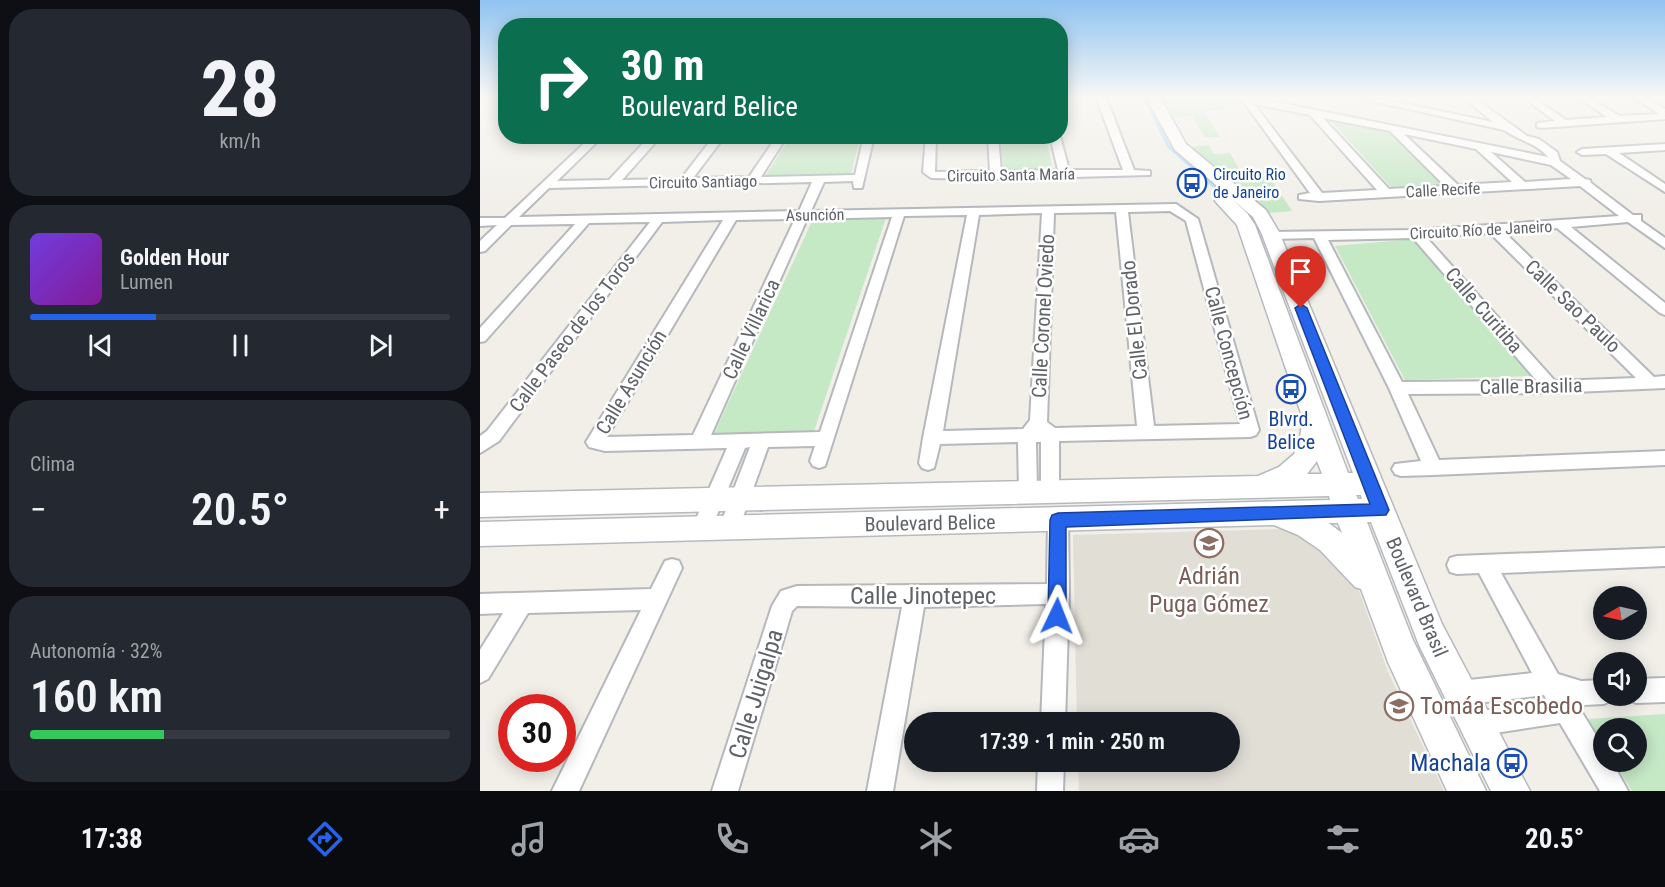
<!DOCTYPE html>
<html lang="es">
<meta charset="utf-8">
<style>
body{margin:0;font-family:"Roboto Condensed",sans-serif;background:#242831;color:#f1f3f6;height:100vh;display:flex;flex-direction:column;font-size:22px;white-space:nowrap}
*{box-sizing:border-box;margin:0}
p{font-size:20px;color:#9ea1a6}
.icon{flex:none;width:33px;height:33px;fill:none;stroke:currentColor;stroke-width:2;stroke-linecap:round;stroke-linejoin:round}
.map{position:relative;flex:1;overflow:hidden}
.drawer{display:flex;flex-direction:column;gap:9px;padding:9px;background:#0d0f14;width:480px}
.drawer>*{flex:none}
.top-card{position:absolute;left:18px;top:18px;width:570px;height:126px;border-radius:24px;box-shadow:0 3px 15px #0003;background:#0b6e4f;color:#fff;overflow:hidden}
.needle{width:39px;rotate:261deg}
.tools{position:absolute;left:1113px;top:586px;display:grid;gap:12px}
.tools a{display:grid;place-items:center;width:54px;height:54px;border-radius:50%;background:#171b24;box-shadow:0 3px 15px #0003;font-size:30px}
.speed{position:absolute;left:18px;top:694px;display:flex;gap:12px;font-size:30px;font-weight:700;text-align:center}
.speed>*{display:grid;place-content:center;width:78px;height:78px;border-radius:50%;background:#171b24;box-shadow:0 3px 15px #0003;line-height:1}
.speed .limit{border:9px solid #d22;background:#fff;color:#111}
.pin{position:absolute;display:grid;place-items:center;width:51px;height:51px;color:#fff;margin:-62px -26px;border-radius:50% 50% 50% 0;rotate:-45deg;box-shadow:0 0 6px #0007}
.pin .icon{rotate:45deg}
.me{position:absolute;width:66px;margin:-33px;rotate:2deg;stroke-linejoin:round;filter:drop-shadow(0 0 4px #0008)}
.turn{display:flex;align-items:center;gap:21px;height:126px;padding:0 24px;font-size:27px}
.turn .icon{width:78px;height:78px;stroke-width:2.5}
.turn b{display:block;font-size:42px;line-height:51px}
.big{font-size:45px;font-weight:600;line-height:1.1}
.drawer .card{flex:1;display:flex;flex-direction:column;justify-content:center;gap:9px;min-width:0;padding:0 21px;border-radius:24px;background:#242831}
.drawer .dial{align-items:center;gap:0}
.dial b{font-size:78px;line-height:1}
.song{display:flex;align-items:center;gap:18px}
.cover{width:72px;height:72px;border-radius:9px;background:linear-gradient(135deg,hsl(260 70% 55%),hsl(290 70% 35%))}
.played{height:6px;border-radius:3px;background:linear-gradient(90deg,#2563eb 30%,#363941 30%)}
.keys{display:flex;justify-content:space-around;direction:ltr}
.heat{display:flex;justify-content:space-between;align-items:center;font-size:33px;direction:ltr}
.charge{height:9px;border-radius:4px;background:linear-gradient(90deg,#34c759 32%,#363941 0)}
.trip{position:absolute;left:424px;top:712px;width:336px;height:60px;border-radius:30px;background:#171b24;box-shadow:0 3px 15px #0003;font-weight:600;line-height:60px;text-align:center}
.tab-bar{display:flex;height:96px;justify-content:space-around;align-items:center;background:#090b0e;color:#9ea1a6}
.tab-bar .icon{width:42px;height:42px}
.tab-bar .current{color:#2563eb}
.tab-bar b{font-size:27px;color:#f1f3f6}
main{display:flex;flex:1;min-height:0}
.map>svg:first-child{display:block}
</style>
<main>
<section class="drawer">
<div class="card dial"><b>28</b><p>km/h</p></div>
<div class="card">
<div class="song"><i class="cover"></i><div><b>Golden Hour</b><p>Lumen</p></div></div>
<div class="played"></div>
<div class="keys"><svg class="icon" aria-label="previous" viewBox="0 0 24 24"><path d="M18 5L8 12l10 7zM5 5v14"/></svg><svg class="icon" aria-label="pause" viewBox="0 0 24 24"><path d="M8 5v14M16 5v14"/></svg><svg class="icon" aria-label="next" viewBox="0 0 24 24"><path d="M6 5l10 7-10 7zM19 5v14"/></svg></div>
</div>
<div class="card"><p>Clima</p>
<div class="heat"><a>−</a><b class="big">20.5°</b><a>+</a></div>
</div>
<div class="card"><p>Autonomía · 32%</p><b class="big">160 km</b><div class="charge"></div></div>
</section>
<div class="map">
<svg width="1185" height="791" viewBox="0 0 1185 791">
<rect width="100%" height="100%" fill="#f1efe8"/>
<path fill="#e1ded6" d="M799 529 833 539 878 588 908 672 964 791H599L598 762H750V723H597L593 535Z"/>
<path fill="#c5e8c5" d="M682 97H746L764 103 743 104 747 110 724 111 740 137H725L712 116 692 117Z
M850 120 910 133 963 183 960 186 912 188Z
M310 137H380L371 174 286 175Z
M520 137H566L573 170 524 171Z
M729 145 734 154 750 153 762 174 787 173 812 211 789 213 711 147Z
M406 218 334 431 234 434 333 219Z
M934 239 1054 376 925 380 855 246Z
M1185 714V791H1152L1134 762H1156V729H1124L1123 745 1108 719Z"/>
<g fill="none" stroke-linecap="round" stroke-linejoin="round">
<path stroke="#aadaff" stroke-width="3" d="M664 97 689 147 751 201"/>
<g stroke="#b5b8bc" stroke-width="4">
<path id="street" d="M616 97H626L654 170 670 171V175L516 179 451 178 443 172 446 136H456L455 172 510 171 508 136H518L521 171 578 170 570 136H580L589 170H643Z
M752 97H771L1068 157C1058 144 1038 140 1024 130L873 97H892L1013 122 983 97H993L1047 136 1059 139 1077 152 1080 161 1105 179 1110 180 1111 183 1153 215H1161V221L1185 238V248L1148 222 1091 227 1185 303V315L1180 313 1077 228 1023 231 1174 377 1185 376V388L1071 393 928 394 959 460 1185 451V465L953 475 921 476 915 474 912 469 915 464 941 461 909 388 834 238 791 239 787 238 785 235 787 232 936 230 1139 216 1100 186 839 201 819 199V195L830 193 763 101ZM774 104 830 115 897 190 842 193ZM843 118 910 131 965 186 909 189ZM924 134 996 149 1032 182 978 185ZM1011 152 1071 165 1091 179 1045 182ZM1010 233 1156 378 1075 381 946 237ZM933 238 1057 381 922 382 848 240Z
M1042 97H1053L1086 120 1127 117 1097 97H1108L1140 116 1179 114 1153 97H1164L1185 109V119L1061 128 1057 127V123L1075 121Z
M112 136H123L77 181 129 180 170 136H181L142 180 201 179 234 136H245L213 178 269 177 297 136H307L281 177 375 175 384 136H394L382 188H374L373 181 344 182 331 211 696 204 718 219 779 430 776 435 770 437 579 441V492L577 497 570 500 563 497 561 492V442H556L557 492 555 497 548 500 541 497 539 492 538 442 460 444 454 468 448 470 442 468 439 463 443 438 487 215 424 216 345 466 339 468 333 466 330 461 335 446 288 447 259 528 256 534 249 536 242 534 239 528 270 447 265 448 229 534 222 536 215 534 212 528 247 448 125 451 109 447 106 442 243 220 182 222 19 441 0 453V436L7 431 170 222 109 223 5 341 0 342V328L95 224 31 225 5 251 0 252V241L17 225 0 226V218H25ZM332 182 319 211 39 217 69 188ZM690 211 706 221 760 424 674 426 648 212ZM636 212 657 426 575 428 567 422 574 213ZM562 213 550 420 543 429 463 431 499 215ZM412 217 340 432 231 435 327 219ZM315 219 213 435 127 437 256 220Z
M1185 144V150L1139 153 1185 184V192L1126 154 1102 155 1097 152 1102 149Z
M578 512 585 514 588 520 589 594 585 723H561L566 604 444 607 413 791H387L422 607 317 606 312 611 258 791H232L292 606 301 591 317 586 567 584 568 520 571 514Z
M1185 548V566L1021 573 1078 674 1101 681 1124 680V696H1134L1132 700 1124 704 1104 705 1101 711 1124 748V762H1132L1148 791H1120L1080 723 996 736 987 733 984 724 987 715 996 712 1067 701 1064 695 980 705 972 701 968 693 972 685 980 681 1052 673 999 573 977 574 970 572 967 565 970 558 977 556Z
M192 559 199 561 202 568 99 791H72L161 610 48 613 8 679 0 683V650L23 613 0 614V594L171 589 185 561Z
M1185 678V702L1156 703 1148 699 1146 696H1156V679Z
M558 762H584L583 791H557Z"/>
</g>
<g stroke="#b6babf" stroke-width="3">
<path id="secondary" d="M666 97H680L706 144 786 210 799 232 962 624 1050 791H1011L939 645 891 522H887L932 638 1006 791H967L908 662 881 589 875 587 840 550 818 535 794 525 0 546V522L850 500 849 496 0 517V493L778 476 799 467 814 454 819 443 823 419 757 225 735 201 738 197H750L695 150ZM752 199 773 217 781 232 873 473H868L775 225 767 213ZM837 461 842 474H827ZM876 495H881L882 499H878ZM848 523H858L862 533 850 524Z"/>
</g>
<use href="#street" fill="#fff" fill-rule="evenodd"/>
<use href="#secondary" fill="#fff" fill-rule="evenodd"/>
</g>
<linearGradient id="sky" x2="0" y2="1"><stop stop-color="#8fc3f1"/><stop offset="0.47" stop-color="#f9f8f5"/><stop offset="1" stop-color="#f9f8f5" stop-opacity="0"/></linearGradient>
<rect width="1185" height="208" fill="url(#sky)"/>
<path fill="#2563eb" stroke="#184099" stroke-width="1.5" d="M821 304 827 308 909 510 906 515 586 527V616L583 622 577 624 571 622 568 616 570 520 572 515 578 513 890 504 815 308Z"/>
<defs>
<g id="bus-ring" transform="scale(1.5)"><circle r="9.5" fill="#fff" stroke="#1a4fb4" stroke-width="1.5"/><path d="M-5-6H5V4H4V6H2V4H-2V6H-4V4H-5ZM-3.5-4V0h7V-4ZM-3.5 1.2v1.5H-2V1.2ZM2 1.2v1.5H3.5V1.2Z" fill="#1a4fb4"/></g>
<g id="school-ring" transform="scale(1.5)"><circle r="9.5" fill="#fff" stroke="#8d6e63" stroke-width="1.5"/><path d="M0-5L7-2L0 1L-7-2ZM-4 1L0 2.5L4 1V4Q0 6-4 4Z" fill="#8d6e63"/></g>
</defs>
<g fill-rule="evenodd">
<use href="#bus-ring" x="712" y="183"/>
<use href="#bus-ring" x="811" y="389"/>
<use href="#school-ring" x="729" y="543"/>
<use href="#school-ring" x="919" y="706"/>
<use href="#bus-ring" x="1032" y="763"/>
</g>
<g text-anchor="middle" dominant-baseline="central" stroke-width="5" stroke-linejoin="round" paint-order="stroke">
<g font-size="16" fill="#164399" stroke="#fff" text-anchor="start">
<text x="733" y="174">Circuito Rio<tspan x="733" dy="18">de Janeiro</tspan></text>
</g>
<g font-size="16" fill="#5f6368" stroke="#fff">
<text transform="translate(531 175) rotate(-1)">Circuito Santa María</text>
<text transform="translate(223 182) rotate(-1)">Circuito Santiago</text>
<text transform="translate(963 190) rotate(-3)">Calle Recife</text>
<text transform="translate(335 215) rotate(-1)">Asunción</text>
<text transform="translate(1001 230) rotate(-3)">Circuito Río de Janeiro</text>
</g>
<g font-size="20" fill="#5f6368" stroke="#fff">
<text transform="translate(1093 306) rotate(44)">Calle Sao Paulo</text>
<text transform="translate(1004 310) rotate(49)">Calle Curitiba</text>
<text transform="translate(563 316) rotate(-87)">Calle Coronel Oviedo</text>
<text transform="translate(654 320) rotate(-96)">Calle El Dorado</text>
<text transform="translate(271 329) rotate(-65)">Calle Villarica</text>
<text transform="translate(92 332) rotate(-53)">Calle Paseo de los Toros</text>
<text transform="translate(749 353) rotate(75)">Calle Concepción</text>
<text transform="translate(151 382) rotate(-59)">Calle Asunción</text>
<text transform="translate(1051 386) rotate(-1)">Calle Brasilia</text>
<text transform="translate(450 523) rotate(-1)">Boulevard Belice</text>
<text transform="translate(937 597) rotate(67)">Boulevard Brasil</text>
</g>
<g font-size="20" fill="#164399" stroke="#fff">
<text x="811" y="419">Blvrd.<tspan x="811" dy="23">Belice</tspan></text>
</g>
<g font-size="24" fill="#785e54" stroke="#fff">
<text x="729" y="576">Adrián<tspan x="729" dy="28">Puga Gómez</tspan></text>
<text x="940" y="706" text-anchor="start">Tomáa Escobedo</text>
</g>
<g font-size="24" fill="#5f6368" stroke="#fff">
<text x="443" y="596">Calle Jinotepec</text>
<text transform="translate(276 694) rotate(-73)">Calle Juigalpa</text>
</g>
<g font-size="24" fill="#164399" stroke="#fff" text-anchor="end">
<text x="1011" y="763">Machala</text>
</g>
</g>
</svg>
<div class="tools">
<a><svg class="needle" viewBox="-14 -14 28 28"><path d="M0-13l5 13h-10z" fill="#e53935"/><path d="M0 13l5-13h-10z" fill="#9ea1a6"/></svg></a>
<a><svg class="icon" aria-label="sound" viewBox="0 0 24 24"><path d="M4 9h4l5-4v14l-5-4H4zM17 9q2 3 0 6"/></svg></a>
<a><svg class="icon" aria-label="search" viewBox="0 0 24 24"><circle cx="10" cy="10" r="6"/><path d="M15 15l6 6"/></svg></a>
</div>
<div class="speed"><div class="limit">30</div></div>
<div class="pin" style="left:821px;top:308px;background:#d93025"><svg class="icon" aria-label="arrive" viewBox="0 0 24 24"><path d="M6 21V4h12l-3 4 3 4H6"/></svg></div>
<svg class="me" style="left:577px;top:616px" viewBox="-20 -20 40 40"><path d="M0-17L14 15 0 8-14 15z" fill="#2563eb" stroke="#fff" stroke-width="4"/></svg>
<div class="trip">17:39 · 1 min · 250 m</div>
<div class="top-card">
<div class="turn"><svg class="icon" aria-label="right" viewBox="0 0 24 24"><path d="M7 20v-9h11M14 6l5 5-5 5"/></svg><div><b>30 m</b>Boulevard Belice</div></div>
</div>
</div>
</main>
<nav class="tab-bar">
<b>17:38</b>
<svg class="icon current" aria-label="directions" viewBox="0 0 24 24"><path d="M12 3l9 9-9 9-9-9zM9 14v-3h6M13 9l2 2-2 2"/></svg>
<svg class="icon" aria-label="music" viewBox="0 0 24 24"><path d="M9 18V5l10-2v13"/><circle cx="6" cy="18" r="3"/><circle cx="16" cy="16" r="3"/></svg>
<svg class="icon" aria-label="phone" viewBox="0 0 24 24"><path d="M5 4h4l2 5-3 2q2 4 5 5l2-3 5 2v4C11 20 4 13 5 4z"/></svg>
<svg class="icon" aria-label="climate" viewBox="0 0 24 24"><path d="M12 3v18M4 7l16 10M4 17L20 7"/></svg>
<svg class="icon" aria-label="car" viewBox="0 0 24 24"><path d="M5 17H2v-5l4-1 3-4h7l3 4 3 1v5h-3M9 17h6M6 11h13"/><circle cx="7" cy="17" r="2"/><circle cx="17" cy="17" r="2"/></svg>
<svg class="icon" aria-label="filters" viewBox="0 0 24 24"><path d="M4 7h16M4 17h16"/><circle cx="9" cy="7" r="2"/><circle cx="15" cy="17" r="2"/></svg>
<b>20.5°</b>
</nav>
